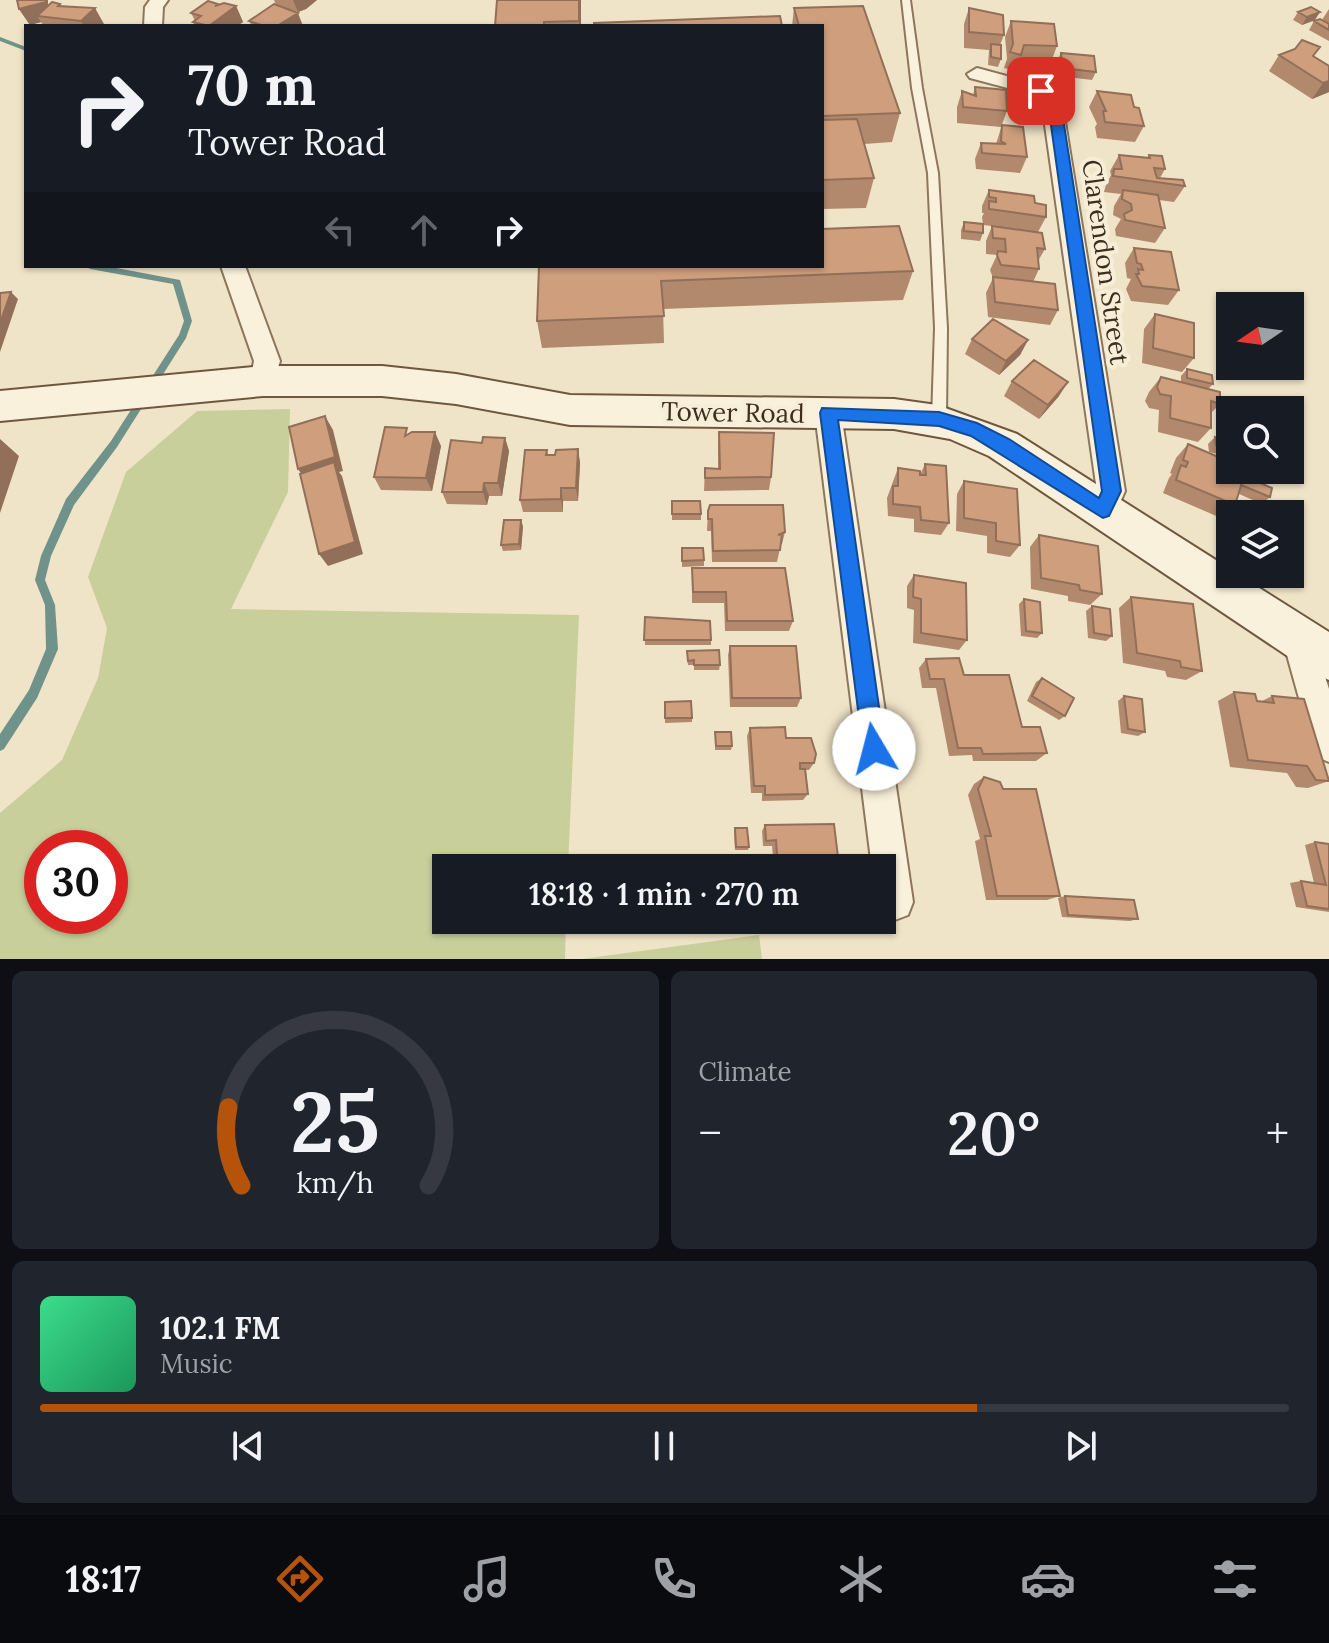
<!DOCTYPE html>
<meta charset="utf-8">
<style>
body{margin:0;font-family:Lora,serif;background:#20242c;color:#f1f3f6;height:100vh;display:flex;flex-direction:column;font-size:30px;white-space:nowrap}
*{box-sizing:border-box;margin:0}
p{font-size:26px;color:#9ea1a6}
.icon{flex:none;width:44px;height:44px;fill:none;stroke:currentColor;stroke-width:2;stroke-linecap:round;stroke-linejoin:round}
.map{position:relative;height:959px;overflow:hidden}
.side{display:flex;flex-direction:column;gap:12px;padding:12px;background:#0d0f14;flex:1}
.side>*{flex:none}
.banner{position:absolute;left:24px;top:24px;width:800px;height:244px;border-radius:0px;box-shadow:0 2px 6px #0004;background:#171b24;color:#f1f3f6;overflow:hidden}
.needle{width:52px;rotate:257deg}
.controls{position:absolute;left:1216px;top:292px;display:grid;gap:16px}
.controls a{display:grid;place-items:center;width:88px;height:88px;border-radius:0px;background:#171b24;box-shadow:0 2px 6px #0004;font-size:40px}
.speed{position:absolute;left:24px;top:830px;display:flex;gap:16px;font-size:40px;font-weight:700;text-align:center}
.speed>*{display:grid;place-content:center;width:104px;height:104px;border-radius:50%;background:#171b24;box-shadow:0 2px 6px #0004;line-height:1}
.speed .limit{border:12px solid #d22;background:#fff;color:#111}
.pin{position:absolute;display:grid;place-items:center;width:68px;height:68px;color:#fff;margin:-34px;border-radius:16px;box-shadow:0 4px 12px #0006}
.me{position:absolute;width:88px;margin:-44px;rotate:352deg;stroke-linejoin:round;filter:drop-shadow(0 0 6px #0008)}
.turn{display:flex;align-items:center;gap:28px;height:168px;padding:0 32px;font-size:36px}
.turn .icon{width:104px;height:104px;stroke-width:2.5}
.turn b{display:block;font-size:56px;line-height:68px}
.lanes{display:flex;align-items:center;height:76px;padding:0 32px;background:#0003;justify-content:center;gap:40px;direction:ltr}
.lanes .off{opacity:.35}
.big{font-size:60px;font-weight:600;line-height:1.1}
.side .card{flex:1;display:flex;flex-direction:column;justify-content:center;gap:12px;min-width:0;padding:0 28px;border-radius:12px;background:#20242c}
.side .dial{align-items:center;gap:0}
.dial svg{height:208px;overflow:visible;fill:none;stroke:#363941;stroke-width:7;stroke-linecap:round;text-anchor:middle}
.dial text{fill:#f1f3f6;stroke:none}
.song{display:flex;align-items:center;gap:24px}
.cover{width:96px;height:96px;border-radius:12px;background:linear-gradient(135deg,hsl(150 70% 55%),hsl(150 70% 35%))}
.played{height:8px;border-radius:4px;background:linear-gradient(90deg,#b45309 75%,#363941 75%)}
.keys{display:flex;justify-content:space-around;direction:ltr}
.heat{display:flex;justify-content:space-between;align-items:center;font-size:44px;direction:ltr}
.side .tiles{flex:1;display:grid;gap:12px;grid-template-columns:1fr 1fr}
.card:last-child{grid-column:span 2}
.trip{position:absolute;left:432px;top:854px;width:464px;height:80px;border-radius:0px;background:#171b24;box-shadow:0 2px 6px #0004;font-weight:600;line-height:80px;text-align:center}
.tab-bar{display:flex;height:128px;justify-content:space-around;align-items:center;background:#090b0e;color:#9ea1a6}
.tab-bar .icon{width:56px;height:56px}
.tab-bar .active{color:#b45309}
.tab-bar b{font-size:36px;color:#f1f3f6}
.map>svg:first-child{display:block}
</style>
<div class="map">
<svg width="1329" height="959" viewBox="0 0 1329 959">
<rect width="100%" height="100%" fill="#f0e4c8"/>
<path fill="#c9cf9b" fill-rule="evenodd" d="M290 409 288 492 231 609 579 615 568 868H446V920H566L565 959H0V813L62 760 98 678 107 628 88 577 126 472 197 411ZM42 848H110V916H42Z
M759 935 762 959H582Z"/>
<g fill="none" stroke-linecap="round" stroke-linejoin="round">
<path fill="#6f938a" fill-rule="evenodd" d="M0 37 26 47V51L0 41Z
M86 266H106L180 280 192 321 186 338 117 447 74 505 51 556 45 580 55 605 58 649 37 698 4 749 0 751V734L29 690 46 649 45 605 35 580 41 556 66 499 111 441 179 335 184 321 173 284 90 269Z"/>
<g stroke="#8d765c" stroke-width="4">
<path id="lane" d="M902 0H910L922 88 938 173 947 328 946 419 939 424 932 419 935 328 928 173 912 88Z"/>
</g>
<g stroke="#8d765c" stroke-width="4">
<path id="street" d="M150 0H168L163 7 162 26H144L145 7Z
M977 68 1048 87 1062 103 1125 491 1113 519 1103 522 1093 519 1089 510 1097 491 1042 104 1034 95 970 78 967 74Z
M221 266H245L280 361 272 388 263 391 254 388 250 381 254 361Z
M828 402 837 405 841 413 913 902 908 915 895 920 882 915V868H872L815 413 819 405Z
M1298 622 1309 627 1329 689V762L1317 757 1312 745 1282 637 1287 627Z"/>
</g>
<g stroke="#6f573f" stroke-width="4">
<path id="secondary" d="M263 366H382L456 374 570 395 894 399 937 405 1017 434 1230 569V574H1237L1329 632V680L1313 673 989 456 950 439 894 429 570 425 456 404 382 396H263L0 421V391Z"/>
</g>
<use href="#lane" fill="#faf1dc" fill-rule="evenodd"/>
<use href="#street" fill="#faf1dc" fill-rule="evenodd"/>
<use href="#secondary" fill="#faf1dc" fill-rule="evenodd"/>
</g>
<path fill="#b2896c" d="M17 0H48V6L60 4 62 6 104 24 102 26H44L41 22 30 25 19 9Z
M274 0H317L306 9 298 12 276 5Z
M497 0H581V26H495Z
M218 4 219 5 236 6 243 22 237 26H195L193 22 195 21 191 13Z
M863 6 900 113 892 142 864 144 874 178 866 208 822 209V26H792L794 8Z
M969 8 1004 35 1000 45 1001 59 998 67 988 65 989 50 964 48V24Z
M1329 9V41L1309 30 1314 21 1322 20Z
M1298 12 1315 20 1302 25 1293 20Z
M249 21 303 26H252Z
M1011 21 1057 46 1051 62 1018 61 1015 71 1004 68 1007 59 1005 37Z
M1061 53 1096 72 1092 80 1059 76 1057 61Z
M1279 55 1313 56 1329 66V92L1312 99 1269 71Z
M975 87 1007 111 1001 127 957 123V107L962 91 973 95Z
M1097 91 1134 107 1144 126 1135 142 1097 138 1095 127 1097 124 1089 107Z
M1002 125 1027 157 1020 173 976 169 975 159 981 143 996 144Z
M1119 155 1147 158 1149 155 1165 169 1160 178 1185 186 1174 202 1159 200 1165 228 1155 243 1116 236 1115 229 1121 219 1113 215 1114 206 1121 194 1104 192 1106 185 1111 175 1110 171Z
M989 190 1035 203 1046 217 1038 232 1045 249 1038 261 1039 269 1033 282 1058 310 1050 325 988 317 986 293 993 278 990 270 997 255 986 254V241L992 226 983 225V233L980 241 961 239V230L964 222 983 224 982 217 984 213H982V206Z
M1134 248 1179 290 1168 305 1131 301 1126 289 1131 279 1127 278 1125 263Z
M539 266 913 271 903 300 663 309 664 343 542 348 537 321Z
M1155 314 1194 358 1182 372 1142 363 1144 329Z
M972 339 1028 340 1020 355 999 375 965 354Z
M1187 369 1213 384 1208 389 1220 404 1211 413V428L1198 442 1158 432 1159 410 1149 408 1145 401 1149 392 1161 377 1181 382V376Z
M1012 381 1059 396 1039 419 1004 396Z
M719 432 771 477 769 490 704 491 705 468H718V446Z
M409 433 441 446 432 491 381 490 374 477Z
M1215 437 1230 441V452L1226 456 1209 452 1208 444Z
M505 438 509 451 502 496H489L487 505 447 504 442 492 482 443Z
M1188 444 1244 476 1270 497 1262 504 1239 494 1235 505 1221 518 1163 493 1169 478 1172 474 1170 473 1176 458Z
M578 449 580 463 578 501H563V512H523L520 500 547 450 548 455H555Z
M925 464 949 523 941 535 914 532V519L888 516 887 498 898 468 920 475Z
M964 481 1020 545 1010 557 987 553V536L956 531 957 494Z
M672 501 701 514V520H672Z
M708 511 785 532 782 544H781L777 562H712L711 531H707Z
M523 526 521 550 503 551 501 545Z
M1039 535 1102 594 1090 605 1068 601V596L1031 589 1030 547Z
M682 548 704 560V566L682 567Z
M692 568 793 621 789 631H725L724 603H692Z
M914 575 967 640 959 650 913 643 914 610 907 608V586Z
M1131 597 1202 671 1186 680 1167 677 1165 671 1123 663 1119 608Z
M1024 599 1042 633 1037 638 1021 636 1019 604Z
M1092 606 1112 636 1106 641 1088 638 1086 611Z
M645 617 711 640V645H645Z
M730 646 801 698 797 707H730L728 655Z
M687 651 720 665 719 670H694V665H688Z
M926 659 964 675 1022 727 1047 753 1036 761H973L972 755 949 756 936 688H922L919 668Z
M1042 678 1065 716 1059 720 1027 701 1036 682Z
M1234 692 1260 702 1272 696 1329 781 1308 788 1296 787 1287 773 1230 767 1218 701Z
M1124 696 1145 732 1138 736 1121 733 1118 701Z
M665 702 692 718V722L665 723Z
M750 728 786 738 814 763 809 770H806L808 794 803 800 762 801V793H751L747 736Z
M715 732 732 746 731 750H715Z
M984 777 1060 896 1047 900H986L975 841 980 839 968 795 974 784Z
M765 825 838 857 832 862V868H774L772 846H763L762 831Z
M735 828 749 847 748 850H735L734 831Z
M1315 842 1329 844V912L1296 907 1290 883 1301 881 1314 883 1305 845Z
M1065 896 1138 919 1130 921 1062 917 1058 898Z
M721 920H770L771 927 723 934Z"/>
<path fill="#916f58" d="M43 0H48V4L56 18 37 16 41 22 30 25 19 9Z
M293 0H317L306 9 298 12Z
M579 0H581V26H579Z
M218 4 223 15 236 6 243 22 237 26H209L215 6Z
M95 8 104 24 102 26H84L81 21Z
M1320 12 1315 20 1302 25 1307 17Z
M298 13 303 26H277Z
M1329 81V92L1312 99 1323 83Z
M11 292 18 299 0 352V323Z
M1028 340 1020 355 999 375 1006 361Z
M1068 382 1059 396 1039 419 1048 405Z
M325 416 333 430 343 471 339 472 342 476 363 554 328 566 319 554 307 482 298 469Z
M435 432 441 446 432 491 426 478Z
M505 438 509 451 502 496 498 483Z
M0 439 19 456 0 513Z
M578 449 580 463 578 501 576 488Z
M484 483 489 496 487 505 483 492Z
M561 488 563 501V512L561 499Z
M521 520 523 526 521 550 519 544Z"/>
<path fill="#cf9f7d" stroke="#916f58" stroke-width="2" d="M17 0H45L46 2 19 9Z
M497 0H579V21L544 22V26H495Z
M208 1 218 4 215 6 224 3 236 6 209 26 193 22 201 16 191 13Z
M52 2 60 4 58 6 95 8 81 21 37 16Z
M274 4 298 13 277 26H264L249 21Z
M863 6 900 113 823 116 822 26H799L794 8Z
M1311 7 1320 12 1307 17 1298 12Z
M969 8 1003 15 1004 35 969 32Z
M780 16 782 26H594V23Z
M1320 19 1329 24V30L1314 21Z
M1011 21 1054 24 1057 46 1024 45 1021 55 1010 52 1013 44Z
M1302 40 1320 47 1313 56 1329 66V81L1323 83 1279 55 1295 49Z
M991 44 1001 45V59L991 57Z
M1061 53 1094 56 1096 72 1062 68Z
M975 87 1006 90 1007 111 963 107 962 91 976 96Z
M1097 91 1131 95 1134 107 1139 108 1144 126 1105 122 1103 111H1106Z
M857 119 874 178 822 180V120Z
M1002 125 1023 127 1027 157 982 153 981 143 1006 144 1001 141Z
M1119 155 1150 158 1149 155 1162 156 1165 169 1154 168 1157 178 1183 180 1185 186 1113 176 1114 169H1122Z
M989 190 1034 196 1035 203 1046 205V217L989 209V201L996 202V198L989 197Z
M1123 190 1158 195 1165 228 1125 220 1124 214 1132 210 1131 204 1122 199Z
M964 222 983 224V233L964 231Z
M899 226 913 271 661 281 664 316 537 321 539 266H822V229Z
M992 226 1042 233 1045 249 1037 248 1039 269 1001 265 997 255 998 251 1006 252 1005 239 993 238Z
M1134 248 1171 252 1179 290 1142 286 1136 274H1139L1138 269 1143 270 1141 264 1137 263Z
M993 277 1055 284 1058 310 995 302Z
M11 292 0 323V293Z
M1155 314 1194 323V358L1153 348Z
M993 319 1028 340 1006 361 972 339Z
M1034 360 1068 382 1048 405 1012 381Z
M1187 369 1212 375 1213 384 1187 378Z
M1161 377 1220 392V404L1211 401V428L1170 418 1171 396 1160 394 1157 387Z
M325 416 335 457 298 469 289 427Z
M385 427 407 428 405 436 412 432H435L426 478 374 477Z
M719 432 774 433 771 477 705 478V468L720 469Z
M483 437 505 438 498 483H484L483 492H442L451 440 482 443Z
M1215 437 1230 441V448L1216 445Z
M1188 444 1230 462V470H1246L1235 505 1176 480 1181 465 1186 467 1188 462 1183 460Z
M578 449 576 488H561V499L520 500 525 450H547L546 455H555L556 450Z
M334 462 355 542 319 554 300 474Z
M925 464 946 466 949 523 921 520 920 507 893 504V486H898V468L920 471V475H926Z
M1244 476 1272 488 1270 497 1241 485Z
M964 481 1017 489 1020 545 996 541V523L964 518Z
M672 501H700L701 514H672Z
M710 505H783L785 532 778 535 782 534 780 550 713 551 712 519H708V511Z
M504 520H521L519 544 501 545Z
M1039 535 1098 546 1102 594 1080 590 1079 585 1041 578Z
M682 548H703L704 560 682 561Z
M692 568H785L793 621H727L726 592H693Z
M914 575 966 583 967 640 921 633V599L913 597Z
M1131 597 1193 604 1202 671 1181 667 1180 661 1137 653Z
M1024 599 1040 602 1042 633 1026 631Z
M1092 606 1110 609 1112 636 1094 633Z
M645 617 710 621 711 640H644Z
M730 646H796L801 698H732Z
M719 650 720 665H694V660L688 661 687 651Z
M959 658 964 675H1009L1022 727H1040L1047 753 983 754 981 748H958L944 679H930L926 659Z
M1042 678 1074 698 1065 716 1032 696Z
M1234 692 1255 694 1257 701 1274 703 1272 696 1304 699 1329 781 1316 780 1307 766 1248 760Z
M1124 696 1142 699 1145 732 1128 729Z
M691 701 692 718H665V702Z
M785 727 786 738H811L816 754 814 763H800V769H805L808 794 765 795V786H754L750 728Z
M715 732H731L732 746H716Z
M984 777 1000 782 1003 789H1036L1060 896H997L985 836H991L978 789Z
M834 824 838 857H831L832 868H778L776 840 766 841 765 825Z
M735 828H747L749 847H736Z
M1315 842 1329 844V909L1307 906 1301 881 1326 885Z
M1065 896 1134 900 1138 919 1068 915Z
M722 920H770L771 927 724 933Z"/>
<path fill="#1a73e8" stroke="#114b97" stroke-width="2" d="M1036 88H1046L1059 103 1063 118 1121 491 1109 516 1103 518 971 436 939 426 838 420 885 749 882 757 874 760 867 757 863 749 820 413 822 408 939 412 977 423 1009 439 1099 498 1102 491 1050 118 1046 104 1035 91Z"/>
<g text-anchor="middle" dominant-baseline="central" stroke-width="8" stroke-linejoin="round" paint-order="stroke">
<g font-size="26" fill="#3d2e20" stroke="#f7eed8">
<text transform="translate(1106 262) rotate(82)">Clarendon Street</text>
<text transform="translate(733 412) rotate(1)">Tower Road</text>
</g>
</g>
</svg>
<div class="controls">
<a><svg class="needle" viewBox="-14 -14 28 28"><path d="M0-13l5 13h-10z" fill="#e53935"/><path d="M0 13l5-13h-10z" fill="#9ea1a6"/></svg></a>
<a><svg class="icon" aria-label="search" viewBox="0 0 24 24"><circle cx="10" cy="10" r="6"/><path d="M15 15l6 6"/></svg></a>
<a><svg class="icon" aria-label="layers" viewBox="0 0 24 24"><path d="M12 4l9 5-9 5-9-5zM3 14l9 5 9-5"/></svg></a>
</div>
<div class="speed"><div class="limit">30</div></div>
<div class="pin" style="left:1041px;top:91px;background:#d93025"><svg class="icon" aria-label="arrive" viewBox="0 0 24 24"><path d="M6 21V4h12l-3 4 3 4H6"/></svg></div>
<svg class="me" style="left:874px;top:749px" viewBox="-20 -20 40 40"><circle r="19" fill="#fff"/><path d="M0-13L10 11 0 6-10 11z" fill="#1a73e8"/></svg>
<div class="trip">18:18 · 1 min · 270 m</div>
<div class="banner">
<div class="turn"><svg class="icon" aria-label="right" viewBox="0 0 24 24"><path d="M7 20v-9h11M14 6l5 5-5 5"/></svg><div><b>70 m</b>Tower Road</div></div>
<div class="lanes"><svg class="icon off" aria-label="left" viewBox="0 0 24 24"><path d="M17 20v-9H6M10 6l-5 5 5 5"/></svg><svg class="icon off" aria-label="ahead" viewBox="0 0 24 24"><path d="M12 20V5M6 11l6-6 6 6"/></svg><svg class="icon" aria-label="right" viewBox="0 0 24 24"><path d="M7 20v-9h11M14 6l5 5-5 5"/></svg></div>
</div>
</div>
<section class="side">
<div class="tiles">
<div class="card dial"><svg viewBox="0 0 100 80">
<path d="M14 69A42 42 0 1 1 86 69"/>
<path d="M14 69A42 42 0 0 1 9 39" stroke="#b45309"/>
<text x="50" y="56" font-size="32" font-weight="700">25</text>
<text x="50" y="72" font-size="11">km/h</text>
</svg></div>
<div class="card"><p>Climate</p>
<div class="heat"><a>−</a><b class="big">20°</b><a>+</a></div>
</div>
<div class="card">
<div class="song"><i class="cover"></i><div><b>102.1 FM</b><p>Music</p></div></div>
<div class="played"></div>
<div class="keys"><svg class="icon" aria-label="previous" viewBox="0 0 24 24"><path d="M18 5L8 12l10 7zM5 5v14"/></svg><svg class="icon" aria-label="pause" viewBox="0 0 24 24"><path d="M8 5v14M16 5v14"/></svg><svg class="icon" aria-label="next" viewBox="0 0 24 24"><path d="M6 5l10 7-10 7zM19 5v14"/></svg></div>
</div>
</div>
</section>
<nav class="tab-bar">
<b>18:17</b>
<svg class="icon active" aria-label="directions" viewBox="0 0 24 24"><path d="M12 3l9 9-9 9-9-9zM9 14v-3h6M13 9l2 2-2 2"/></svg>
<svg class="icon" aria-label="music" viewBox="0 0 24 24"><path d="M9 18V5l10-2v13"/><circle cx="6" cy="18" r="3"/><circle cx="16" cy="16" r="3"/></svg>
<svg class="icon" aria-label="phone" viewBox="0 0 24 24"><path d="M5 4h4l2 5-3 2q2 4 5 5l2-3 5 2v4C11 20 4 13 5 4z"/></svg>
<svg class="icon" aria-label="climate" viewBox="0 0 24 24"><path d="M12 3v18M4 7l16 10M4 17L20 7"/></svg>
<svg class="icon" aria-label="car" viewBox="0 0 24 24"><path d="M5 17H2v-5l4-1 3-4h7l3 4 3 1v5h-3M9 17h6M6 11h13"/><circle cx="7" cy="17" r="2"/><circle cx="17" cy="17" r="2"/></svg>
<svg class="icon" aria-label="filters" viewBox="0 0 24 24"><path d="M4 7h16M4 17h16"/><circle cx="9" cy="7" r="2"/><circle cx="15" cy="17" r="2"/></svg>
</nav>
